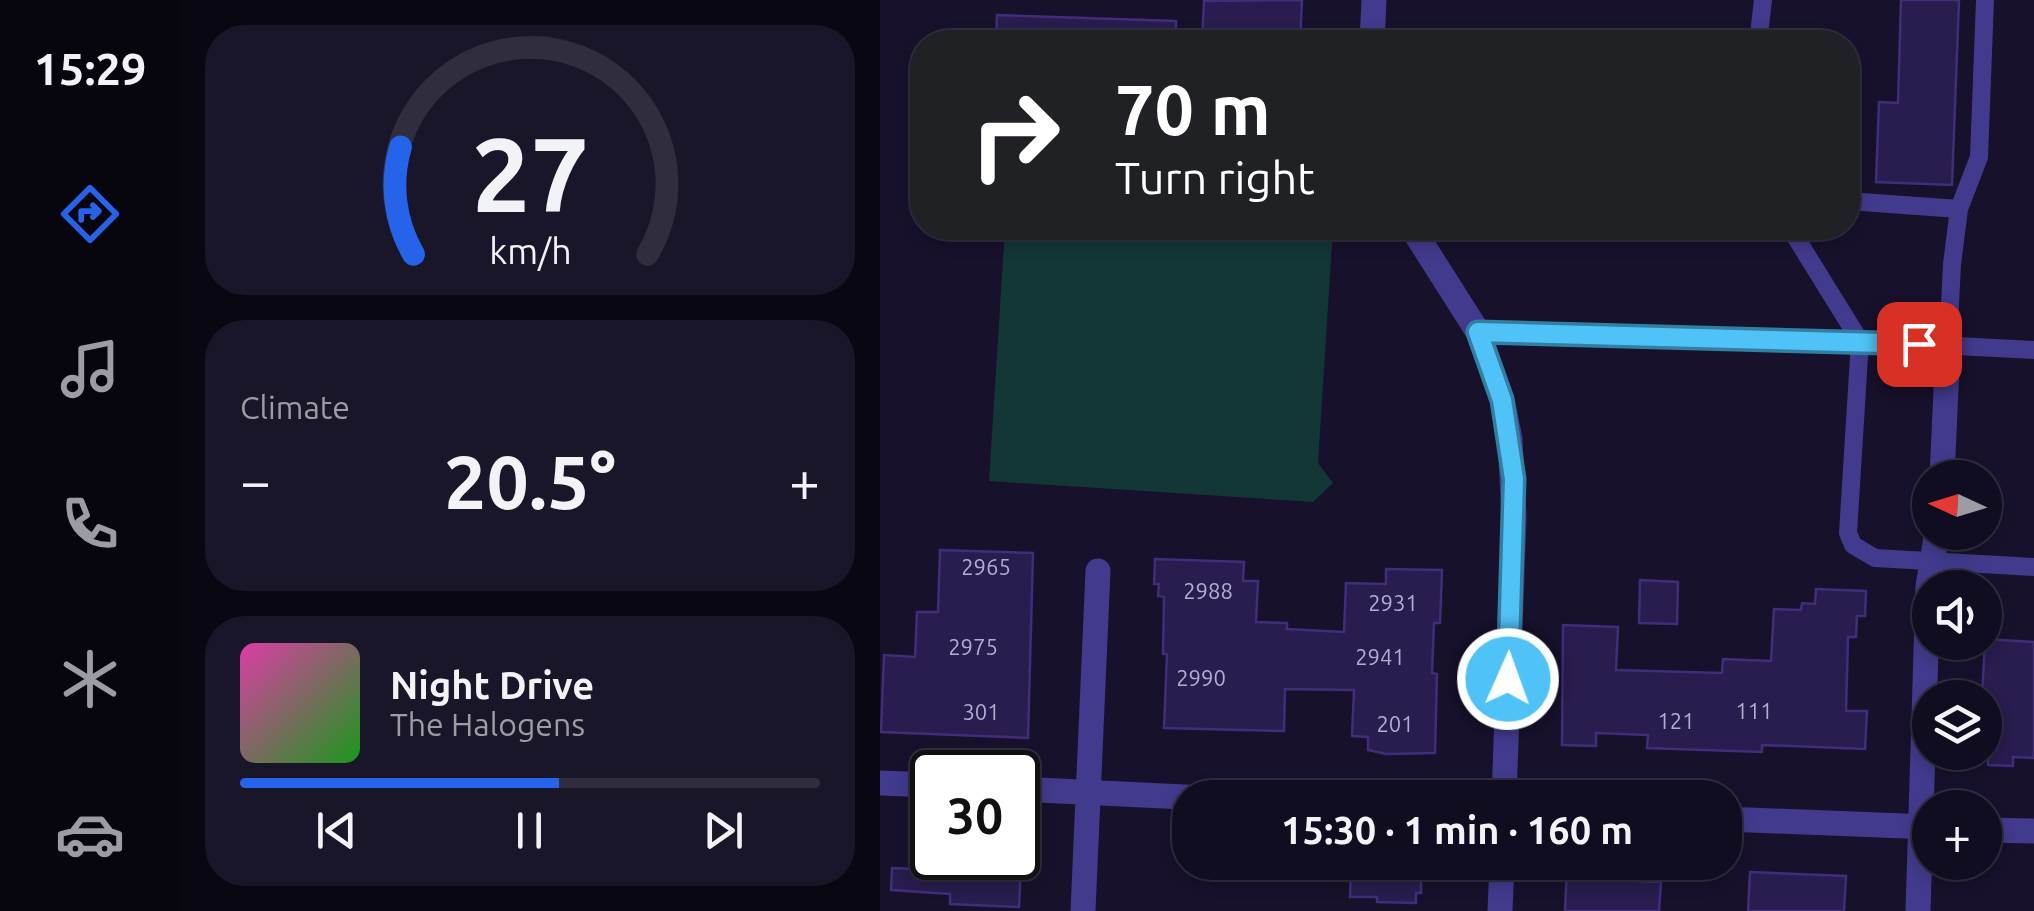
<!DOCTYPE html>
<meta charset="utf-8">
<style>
body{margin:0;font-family:Ubuntu,sans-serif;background:#1a162a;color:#f1f3f6;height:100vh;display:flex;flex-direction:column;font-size:38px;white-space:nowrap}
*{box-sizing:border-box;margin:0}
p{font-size:32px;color:#9c9ca5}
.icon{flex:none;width:55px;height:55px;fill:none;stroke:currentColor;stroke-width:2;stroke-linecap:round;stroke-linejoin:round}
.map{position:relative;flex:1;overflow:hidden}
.details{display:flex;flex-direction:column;gap:25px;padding:25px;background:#090712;width:700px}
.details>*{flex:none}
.top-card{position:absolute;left:30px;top:30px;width:950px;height:210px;border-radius:40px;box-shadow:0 5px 15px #0003,0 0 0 2px #302d3f;background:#202124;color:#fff;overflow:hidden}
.needle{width:65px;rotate:274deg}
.buttons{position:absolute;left:1032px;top:460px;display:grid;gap:20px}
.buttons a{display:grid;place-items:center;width:90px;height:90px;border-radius:50%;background:#110d21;box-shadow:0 5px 15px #0003,0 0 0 2px #302d3f;font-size:50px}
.speed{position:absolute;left:30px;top:750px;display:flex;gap:20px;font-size:50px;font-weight:700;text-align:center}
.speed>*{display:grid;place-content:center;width:130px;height:130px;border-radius:50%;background:#110d21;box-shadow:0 5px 15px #0003,0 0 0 2px #302d3f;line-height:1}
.speed .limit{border:5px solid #111;border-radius:15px;background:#fff;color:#111}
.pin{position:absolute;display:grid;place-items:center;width:85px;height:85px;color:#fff;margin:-42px;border-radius:20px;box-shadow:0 5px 15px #0006}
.me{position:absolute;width:110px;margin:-55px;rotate:2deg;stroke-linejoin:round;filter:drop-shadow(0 0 8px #0008)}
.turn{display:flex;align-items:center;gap:35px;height:210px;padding:0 40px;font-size:45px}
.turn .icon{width:130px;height:130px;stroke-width:2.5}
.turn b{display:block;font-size:70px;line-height:85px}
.big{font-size:75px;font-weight:600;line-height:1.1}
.details .card{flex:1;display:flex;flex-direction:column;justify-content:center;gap:15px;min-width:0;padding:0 35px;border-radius:40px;background:#1a162a}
.details .dial{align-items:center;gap:0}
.dial svg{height:260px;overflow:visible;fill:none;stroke:#302d3f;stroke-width:7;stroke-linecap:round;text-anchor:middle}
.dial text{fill:#f1f3f6;stroke:none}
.song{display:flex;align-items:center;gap:30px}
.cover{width:120px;height:120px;border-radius:15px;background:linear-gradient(135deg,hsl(320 70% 55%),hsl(120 70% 35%))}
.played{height:10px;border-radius:5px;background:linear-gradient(90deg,#2563eb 55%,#302d3f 55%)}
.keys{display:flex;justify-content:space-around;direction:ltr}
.heat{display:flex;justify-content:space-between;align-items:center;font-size:55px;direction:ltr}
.trip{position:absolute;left:292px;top:780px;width:570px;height:100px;border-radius:40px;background:#110d21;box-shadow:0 5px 15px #0003,0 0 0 2px #302d3f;font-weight:600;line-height:100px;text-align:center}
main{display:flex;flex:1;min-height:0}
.tab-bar{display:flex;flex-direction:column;width:180px;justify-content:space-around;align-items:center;background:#07050d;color:#9c9ca5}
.tab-bar .icon{width:70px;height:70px}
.tab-bar .active{color:#2563eb}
.tab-bar b{font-size:45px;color:#f1f3f6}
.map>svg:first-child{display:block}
</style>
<main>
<nav class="tab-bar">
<b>15:29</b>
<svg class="icon active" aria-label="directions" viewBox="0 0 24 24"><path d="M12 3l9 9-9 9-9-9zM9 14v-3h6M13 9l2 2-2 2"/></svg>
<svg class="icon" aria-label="music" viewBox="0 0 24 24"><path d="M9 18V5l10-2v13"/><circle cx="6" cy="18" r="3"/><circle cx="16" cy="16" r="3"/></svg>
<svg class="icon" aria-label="phone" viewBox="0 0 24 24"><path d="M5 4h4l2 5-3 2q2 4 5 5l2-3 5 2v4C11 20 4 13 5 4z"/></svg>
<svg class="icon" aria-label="climate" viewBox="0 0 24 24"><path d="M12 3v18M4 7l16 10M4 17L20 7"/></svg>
<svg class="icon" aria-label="car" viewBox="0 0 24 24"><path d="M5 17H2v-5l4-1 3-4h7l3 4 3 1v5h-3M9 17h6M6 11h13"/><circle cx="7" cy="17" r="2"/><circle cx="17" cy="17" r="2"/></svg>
</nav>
<section class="details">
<div class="card dial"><svg viewBox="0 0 100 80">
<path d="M14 69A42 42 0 1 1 86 69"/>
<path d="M14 69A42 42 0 0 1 10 36" stroke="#2563eb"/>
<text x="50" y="56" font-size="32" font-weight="700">27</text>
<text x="50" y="72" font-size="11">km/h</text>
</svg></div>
<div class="card"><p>Climate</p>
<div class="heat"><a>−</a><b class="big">20.5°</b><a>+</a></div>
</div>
<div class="card">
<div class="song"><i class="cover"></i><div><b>Night Drive</b><p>The Halogens</p></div></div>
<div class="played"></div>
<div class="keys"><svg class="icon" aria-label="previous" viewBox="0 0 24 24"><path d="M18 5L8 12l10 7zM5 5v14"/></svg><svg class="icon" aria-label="pause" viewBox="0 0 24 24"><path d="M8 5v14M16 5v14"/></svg><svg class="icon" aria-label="next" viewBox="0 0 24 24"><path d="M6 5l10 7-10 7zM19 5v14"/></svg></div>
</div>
</section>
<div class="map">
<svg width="1154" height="911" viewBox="0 0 1154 911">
<rect width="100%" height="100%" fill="#17112c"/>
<path fill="#133636" d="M125 228H453L438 463 453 483 433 502 109 481Z"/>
<path fill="#291c4e" stroke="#412d7a" stroke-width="2.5" d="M422 0 420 42H322L324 1Z
M1021 0H1079L1072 185 996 182 999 102 1018 103Z
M117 15 296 21V42H116Z
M60 550 153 553 148 738 1 732 4 655 35 657 37 612H58Z
M275 559 364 562 363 581H378L376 622 407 623V629L464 632 466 583 506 584V569L562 570 560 623H554L552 673 557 674 555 753 506 754 488 750V737L472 736 474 690 405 689 404 731 284 728 287 654H283L284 597 278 596 279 584H274Z
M760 580 798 582 797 624 759 623Z
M936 589 986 591 985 616H977L976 637H968L966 711H987L985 749 882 745V752L767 748 768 735 716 733V746L682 745 683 625 738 627 736 670 842 673 843 659 891 661 894 609 921 610 922 603 935 604Z
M1105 639 1154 642V758L1133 757V766L1108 765 1109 740 1105 739V698H1102Z
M64 858H128L127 864 141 865 139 907 70 904V894L11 890 12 868 63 870Z
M499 862H541V893H536V903L497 902V897H470L471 868 499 869Z
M687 864 736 866 735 880 781 882 779 911H685Z
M870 872 966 876 964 911H868Z"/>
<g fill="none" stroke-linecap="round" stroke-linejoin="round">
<path stroke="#423a8c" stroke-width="18" d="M878 42 883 0
M968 201 1079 209
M910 228 980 341 968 533 973 545 995 558 1154 567
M598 332 980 341 1154 350
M1068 345 1072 264 1079 209 1099 157 1105 0"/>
<path stroke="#423a8c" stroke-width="25" d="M492 42 494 0
M532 228 598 332 622 399 630 439 634 517 624 798
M1062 478 1068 345
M0 783 52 785
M138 789 325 798
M845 819 1050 827
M1105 830 1154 831
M203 911 218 571
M620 911 622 862
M1038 911 1048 586 1057 532"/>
</g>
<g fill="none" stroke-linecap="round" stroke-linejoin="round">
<g stroke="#337fa1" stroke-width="25">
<path id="route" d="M628 679 634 479 622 400 598 332 1039 344"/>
</g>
<use href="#route" stroke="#4fc3f7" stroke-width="18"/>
</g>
<g text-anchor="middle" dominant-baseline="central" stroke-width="10" stroke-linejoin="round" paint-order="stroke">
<g font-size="22" fill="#b4acd3">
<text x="106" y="566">2965</text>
<text x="328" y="590">2988</text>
<text x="513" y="602">2931</text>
<text x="93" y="646">2975</text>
<text x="500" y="656">2941</text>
<text x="321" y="677">2990</text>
<text x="874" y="710">111</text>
<text x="101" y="711">301</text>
<text x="796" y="720">121</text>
<text x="515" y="723">201</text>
</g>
</g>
</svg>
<div class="buttons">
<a><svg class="needle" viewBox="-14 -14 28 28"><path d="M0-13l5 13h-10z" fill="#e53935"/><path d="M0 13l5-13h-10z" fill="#9c9ca5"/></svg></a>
<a><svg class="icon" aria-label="sound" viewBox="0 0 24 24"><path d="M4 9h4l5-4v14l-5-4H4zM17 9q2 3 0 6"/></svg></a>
<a><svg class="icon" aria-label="layers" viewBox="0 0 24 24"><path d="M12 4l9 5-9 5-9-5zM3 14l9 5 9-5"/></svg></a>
<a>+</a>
</div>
<div class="speed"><div class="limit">30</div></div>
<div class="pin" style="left:1039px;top:344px;background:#d93025"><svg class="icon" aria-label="arrive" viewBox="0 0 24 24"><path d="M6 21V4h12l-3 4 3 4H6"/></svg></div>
<svg class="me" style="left:628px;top:679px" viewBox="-20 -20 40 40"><circle r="17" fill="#4fc3f7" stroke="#fff" stroke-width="3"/><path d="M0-11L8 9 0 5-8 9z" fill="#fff"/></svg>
<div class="trip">15:30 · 1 min · 160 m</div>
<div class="top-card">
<div class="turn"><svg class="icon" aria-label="right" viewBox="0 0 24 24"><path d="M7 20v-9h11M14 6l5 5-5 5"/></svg><div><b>70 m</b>Turn right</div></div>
</div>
</div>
</main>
